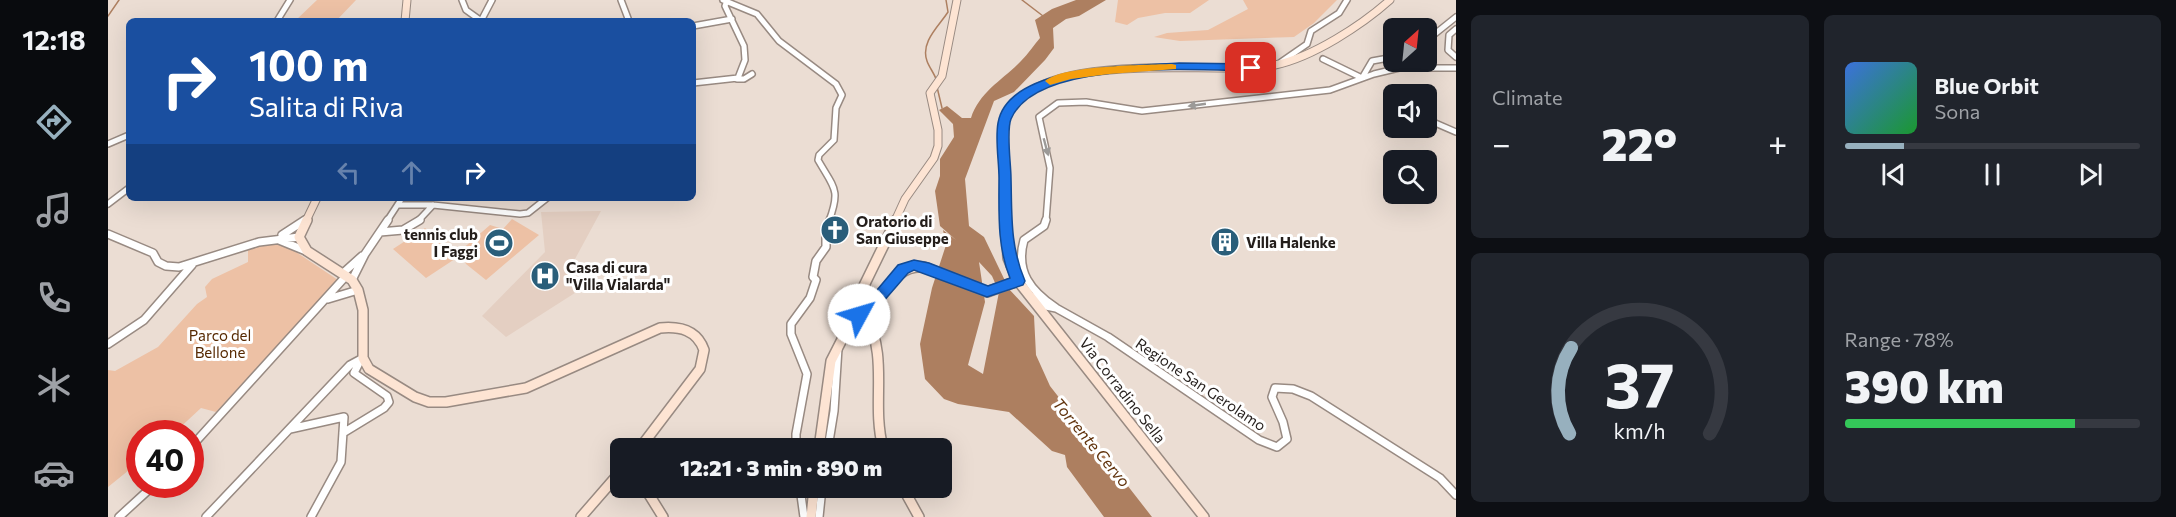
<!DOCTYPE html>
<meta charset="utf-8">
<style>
body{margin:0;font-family:Commissioner,sans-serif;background:#20242c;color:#f1f3f6;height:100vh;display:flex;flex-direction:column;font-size:22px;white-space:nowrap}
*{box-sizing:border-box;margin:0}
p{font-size:20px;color:#9ea1a6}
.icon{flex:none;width:33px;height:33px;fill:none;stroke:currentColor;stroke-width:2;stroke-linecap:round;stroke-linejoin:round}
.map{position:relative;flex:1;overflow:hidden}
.sheet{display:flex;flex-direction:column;gap:15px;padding:15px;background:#0d0f14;width:720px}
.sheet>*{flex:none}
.top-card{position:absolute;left:18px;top:18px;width:570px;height:183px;border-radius:9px;box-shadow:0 6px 24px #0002;background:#1a4fa0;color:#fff;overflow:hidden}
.needle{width:39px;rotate:27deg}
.controls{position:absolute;left:1275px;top:18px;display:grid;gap:12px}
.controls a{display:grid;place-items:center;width:54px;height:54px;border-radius:9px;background:#171b24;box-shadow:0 6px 24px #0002;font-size:30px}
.speed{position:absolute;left:18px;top:420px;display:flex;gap:12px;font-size:30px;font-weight:700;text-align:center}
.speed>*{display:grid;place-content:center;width:78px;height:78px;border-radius:50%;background:#171b24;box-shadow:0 6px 24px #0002;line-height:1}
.speed .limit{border:9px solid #d22;background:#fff;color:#111}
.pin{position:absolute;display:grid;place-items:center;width:51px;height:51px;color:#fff;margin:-26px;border-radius:12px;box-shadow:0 3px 9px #0006}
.me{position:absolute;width:66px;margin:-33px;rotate:51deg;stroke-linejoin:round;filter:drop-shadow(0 0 4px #0008)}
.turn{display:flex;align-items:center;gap:21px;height:126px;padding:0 24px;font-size:27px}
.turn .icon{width:78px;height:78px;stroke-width:2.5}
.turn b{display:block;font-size:42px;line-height:51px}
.lanes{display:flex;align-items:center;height:57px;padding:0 24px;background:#0003;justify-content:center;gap:30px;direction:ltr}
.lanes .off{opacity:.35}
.big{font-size:45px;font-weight:800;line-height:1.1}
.sheet .tile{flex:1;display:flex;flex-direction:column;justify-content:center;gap:9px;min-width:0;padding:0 21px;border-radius:9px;background:#20242c}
.sheet .dial{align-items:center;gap:0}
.dial svg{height:156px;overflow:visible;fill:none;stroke:#363941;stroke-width:7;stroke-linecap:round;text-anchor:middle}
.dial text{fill:#f1f3f6;stroke:none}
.song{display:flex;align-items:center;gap:18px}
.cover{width:72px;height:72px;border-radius:9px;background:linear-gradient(135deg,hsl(220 70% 55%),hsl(130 70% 35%))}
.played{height:6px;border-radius:3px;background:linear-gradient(90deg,#97b0be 20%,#363941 20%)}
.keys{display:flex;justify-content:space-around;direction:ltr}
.heat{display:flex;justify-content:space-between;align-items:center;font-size:33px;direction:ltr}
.charge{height:9px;border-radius:4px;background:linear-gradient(90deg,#34c759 78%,#363941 0)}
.sheet .tiles{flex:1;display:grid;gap:15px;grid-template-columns:repeat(2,1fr)}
.trip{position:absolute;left:502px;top:438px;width:342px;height:60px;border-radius:9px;background:#171b24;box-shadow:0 6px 24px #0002;font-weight:800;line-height:60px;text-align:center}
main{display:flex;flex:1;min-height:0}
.tabs{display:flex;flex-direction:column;width:108px;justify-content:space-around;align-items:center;background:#090b0e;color:#9ea1a6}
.tabs .icon{width:42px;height:42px}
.tabs .on{color:#97b0be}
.tabs b{font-size:27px;color:#f1f3f6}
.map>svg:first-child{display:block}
</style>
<main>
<nav class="tabs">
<b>12:18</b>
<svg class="icon on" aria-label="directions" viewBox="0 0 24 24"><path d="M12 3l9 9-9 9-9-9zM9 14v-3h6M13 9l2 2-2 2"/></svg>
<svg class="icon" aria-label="music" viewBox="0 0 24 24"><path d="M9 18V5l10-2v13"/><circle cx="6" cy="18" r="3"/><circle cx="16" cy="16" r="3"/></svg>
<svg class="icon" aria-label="phone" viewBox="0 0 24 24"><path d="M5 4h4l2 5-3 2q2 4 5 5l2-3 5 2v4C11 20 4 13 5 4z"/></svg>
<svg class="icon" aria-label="climate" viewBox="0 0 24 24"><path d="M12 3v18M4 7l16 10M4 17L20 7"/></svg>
<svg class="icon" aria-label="car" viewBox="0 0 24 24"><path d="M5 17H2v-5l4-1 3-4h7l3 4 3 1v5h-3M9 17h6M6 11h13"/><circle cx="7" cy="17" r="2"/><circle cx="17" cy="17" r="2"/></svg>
</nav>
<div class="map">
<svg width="1348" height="517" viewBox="0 0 1348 517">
<rect width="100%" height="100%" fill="#ebddd3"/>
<path fill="#e4cfc2" d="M493 211 460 272 470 291 398 337 374 316 437 252 433 212Z"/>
<path fill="#edc1a5" d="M209 0H248L228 21H187Z
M1010 0H1101L1082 13H1057L1030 18 1019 25 1007 22Z
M1135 0H1229L1206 23 1186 37 1072 41 1046 37 1059 33 1100 30 1140 9Z
M404 219 431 235 378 280 358 264 352 251 382 225 395 229Z
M317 228 353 255 318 278 285 249Z
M160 244 179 246 230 280 108 412 93 408 66 433 32 434 31 462 0 487V370L7 371 50 347 89 304 99 297 97 287 104 279 140 262V250Z"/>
<path fill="#ad7f60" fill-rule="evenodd" d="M968 0H998L971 16 958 19 945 28 946 48 937 60 906 92 886 101 857 179 861 226 876 237 901 289 926 316 928 355 942 386 1044 517H996L959 467 957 455 944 451 901 412 850 404 836 399 817 379 812 344 824 288 838 245 835 230 848 240 832 226 827 191 832 176V159L846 137 845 124 831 110 839 106 854 118H863C872 91 895 80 913 61 920 54 926 45 932 38L927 20 944 9ZM871 262 884 276 891 292 875 374 860 365 877 302Z"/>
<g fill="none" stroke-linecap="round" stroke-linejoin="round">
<path stroke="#ad7f60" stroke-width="1.5" d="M914 0 935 16
M0 16 11 0
M828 79C826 73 821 67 819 61 812 42 831 26 840 12L838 0
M829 87 834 108"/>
<g stroke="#988a82" stroke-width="8">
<path id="street-far1" d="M354 0 358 10 372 20
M513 0 521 21
M615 0 649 14 671 41 728 84 734 95 728 108 726 140 711 155 710 160C726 188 733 189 721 221
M169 21 182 0
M373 21 384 0
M585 26 624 19
M1348 29 1341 35 1340 50 1348 57
M1318 41 1348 17
M1215 59 1254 78 1264 61 1286 57
M1173 62 1199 44 1203 31 1231 13 1239 0
M629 79H636L644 74
M585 83 630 78 637 60 636 46 617 6 618 3
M1318 119 1348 132
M0 144 21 135
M0 204 21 188
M290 205H325L412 214 420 213 439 198
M195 221 198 219
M279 221 294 198
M310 221 325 205
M938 221 942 168 931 117 950 103 978 102 1034 111 1222 90 1266 74 1291 68H1348"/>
</g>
<g stroke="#988a82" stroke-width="10">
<path id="street" d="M272 232 295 230 312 220
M0 234 45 253 50 262 58 266 71 267 151 242 191 237
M174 235 197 220
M171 240 198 251
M234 274 254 256
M244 280 257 254 280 220
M926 297 938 306 948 308C923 291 907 272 916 240L936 226 938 220
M220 299 250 290
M948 308 1000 337 1151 440 1169 447 1179 439 1175 422 1164 397 1167 388 1185 389 1203 396 1332 478 1348 495
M0 344 36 320 84 265
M182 429 236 417 233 462 203 517
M235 433 276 408 281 402 279 396 246 373 251 363
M82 448 238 276
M688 448V434L699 374 683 334V324L702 298 708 280 705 277 708 261 718 247V230L722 220
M720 448 726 411 730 348
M692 488 696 517
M11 517 47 484
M98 517 242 365 255 358
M711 517 714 488"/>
</g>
<g stroke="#988a82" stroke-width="9">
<path id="secondary-far1" d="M297 21 299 0
M198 221 209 198
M787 221 797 199 826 158 830 146V130L822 93 834 76 849 0
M898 221C897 197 897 173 896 148 896 140 894 128 897 121 925 44 1104 77 1167 65 1205 57 1254 25 1282 0"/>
</g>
<g stroke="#988a82" stroke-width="12">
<path id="secondary" d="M199 220 191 237 199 251 244 280 250 290 255 310V358L261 369 307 397 321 402H338L418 388 552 328C572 326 589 330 596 350L592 369 532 448
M898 220 900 258 910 281 1096 517
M749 305 750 298 788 220
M762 308C778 291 790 264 816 267L879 292 910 281
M758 315C781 360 763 402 775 448
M711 448 723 361 748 312
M537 488 555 517
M795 488 811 517
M473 517 513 471
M703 517 706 488"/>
</g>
<use href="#street-far1" stroke="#fff" stroke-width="5"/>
<use href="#street" stroke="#fff" stroke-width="7"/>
<use href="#secondary-far1" stroke="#fde4d3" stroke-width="7"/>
<use href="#secondary" stroke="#fde4d3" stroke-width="9"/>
</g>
<defs><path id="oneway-solid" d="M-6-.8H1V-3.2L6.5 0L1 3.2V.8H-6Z" transform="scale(1.5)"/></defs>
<g fill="#9c9a98">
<use href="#oneway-solid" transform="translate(1089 105) rotate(172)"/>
<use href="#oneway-solid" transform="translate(938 147) rotate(75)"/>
</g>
<path fill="#1a73e8" stroke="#114b97" stroke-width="1.5" d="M1071 63 1143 64 1148 68 1143 71C1087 70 928 59 903 119 898 131 903 164 903 178 904 215 902 246 917 281L915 285 879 297 806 270 800 273 768 310 765 318 751 321 746 319 744 315 746 310 754 308 790 265 806 260 821 263 880 286 902 278C889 246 891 213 891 178 891 161 887 140 890 123 900 64 1027 66 1071 63Z"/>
<path fill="#f59e0b" d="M1064 64 1068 65V69L1001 74 963 79 942 85 937 81C956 65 1037 65 1064 64Z"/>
<defs>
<g id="church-disc" transform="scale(1.5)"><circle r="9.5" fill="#2a5e7a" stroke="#fff"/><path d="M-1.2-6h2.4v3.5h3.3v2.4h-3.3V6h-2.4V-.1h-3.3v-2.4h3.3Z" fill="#fff"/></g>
<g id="building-disc" transform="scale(1.5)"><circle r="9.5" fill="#2a5e7a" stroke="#fff"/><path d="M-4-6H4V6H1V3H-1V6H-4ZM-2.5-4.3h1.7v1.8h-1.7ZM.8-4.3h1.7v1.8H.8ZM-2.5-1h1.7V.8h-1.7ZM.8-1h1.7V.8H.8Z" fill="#fff"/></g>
<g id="stadium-disc" transform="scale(1.5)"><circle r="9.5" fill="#2a5e7a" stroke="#fff"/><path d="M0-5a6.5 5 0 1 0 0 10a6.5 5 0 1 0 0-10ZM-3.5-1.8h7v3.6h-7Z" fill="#fff"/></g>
<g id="hospital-disc" transform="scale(1.5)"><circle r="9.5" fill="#2a5e7a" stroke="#fff"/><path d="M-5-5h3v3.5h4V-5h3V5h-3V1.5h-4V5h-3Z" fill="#fff"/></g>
</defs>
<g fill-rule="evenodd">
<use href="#church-disc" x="727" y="230"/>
<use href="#building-disc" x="1117" y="242"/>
<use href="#stadium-disc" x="391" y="243"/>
<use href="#hospital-disc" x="437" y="276"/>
</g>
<g text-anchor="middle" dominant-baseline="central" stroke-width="6" stroke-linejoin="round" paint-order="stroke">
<g font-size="15" font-weight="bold" fill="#241e1b" stroke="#fff" text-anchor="start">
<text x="748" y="221">Oratorio di<tspan x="748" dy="17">San Giuseppe</tspan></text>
<text x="370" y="234" text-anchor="end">tennis club<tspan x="370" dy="17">I Faggi</tspan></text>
<text x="1138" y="242">Villa Halenke</text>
<text x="458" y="267">Casa di cura<tspan x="458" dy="17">"Villa Vialarda"</tspan></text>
</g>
<g font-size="15" fill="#562902" stroke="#fff">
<text x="112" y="335">Parco del<tspan x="112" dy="17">Bellone</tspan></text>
</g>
<g font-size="15" fill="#241e1b" stroke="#fff">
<text transform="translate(1093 384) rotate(34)">Regione San Gerolamo</text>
<text transform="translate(1015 390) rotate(52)">Via Corradino Sella</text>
</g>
<g font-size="16" font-style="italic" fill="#61330d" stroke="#fff">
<text transform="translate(984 442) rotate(50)">Torrente Cervo</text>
</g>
</g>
</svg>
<div class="controls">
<a><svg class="needle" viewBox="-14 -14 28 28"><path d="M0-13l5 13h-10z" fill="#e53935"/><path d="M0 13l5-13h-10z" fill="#9ea1a6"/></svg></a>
<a><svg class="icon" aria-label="sound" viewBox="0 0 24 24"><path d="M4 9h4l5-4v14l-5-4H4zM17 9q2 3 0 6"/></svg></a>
<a><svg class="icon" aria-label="search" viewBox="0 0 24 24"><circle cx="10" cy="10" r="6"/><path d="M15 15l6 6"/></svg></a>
</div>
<div class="speed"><div class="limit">40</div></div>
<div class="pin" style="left:1143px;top:68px;background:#d93025"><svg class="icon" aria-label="arrive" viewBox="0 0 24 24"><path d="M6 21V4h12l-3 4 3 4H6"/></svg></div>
<svg class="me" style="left:751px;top:315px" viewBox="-20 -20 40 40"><circle r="19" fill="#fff"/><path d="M0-13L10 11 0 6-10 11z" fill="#1a73e8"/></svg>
<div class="trip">12:21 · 3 min · 890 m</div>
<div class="top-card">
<div class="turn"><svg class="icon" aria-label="right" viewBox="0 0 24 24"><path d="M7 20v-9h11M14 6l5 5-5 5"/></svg><div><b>100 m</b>Salita di Riva</div></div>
<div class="lanes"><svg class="icon off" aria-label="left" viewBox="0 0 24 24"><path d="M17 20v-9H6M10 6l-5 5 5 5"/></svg><svg class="icon off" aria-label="ahead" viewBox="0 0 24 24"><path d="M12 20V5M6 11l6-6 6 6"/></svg><svg class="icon" aria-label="right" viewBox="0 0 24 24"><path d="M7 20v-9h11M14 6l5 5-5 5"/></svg></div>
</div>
</div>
<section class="sheet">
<div class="tiles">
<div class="tile"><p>Climate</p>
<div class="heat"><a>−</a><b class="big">22°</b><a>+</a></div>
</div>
<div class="tile">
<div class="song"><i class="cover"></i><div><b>Blue Orbit</b><p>Sona</p></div></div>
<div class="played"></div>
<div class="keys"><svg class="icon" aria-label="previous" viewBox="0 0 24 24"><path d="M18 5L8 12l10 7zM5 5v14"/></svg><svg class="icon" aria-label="pause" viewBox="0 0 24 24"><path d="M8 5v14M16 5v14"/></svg><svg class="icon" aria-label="next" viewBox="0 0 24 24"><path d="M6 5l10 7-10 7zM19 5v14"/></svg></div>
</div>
<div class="tile dial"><svg viewBox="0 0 100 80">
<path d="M14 69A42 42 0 1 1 86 69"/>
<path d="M14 69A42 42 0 0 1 15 25" stroke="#97b0be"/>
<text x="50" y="56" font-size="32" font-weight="700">37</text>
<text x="50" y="72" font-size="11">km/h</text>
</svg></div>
<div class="tile"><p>Range · 78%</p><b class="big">390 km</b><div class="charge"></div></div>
</div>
</section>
</main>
